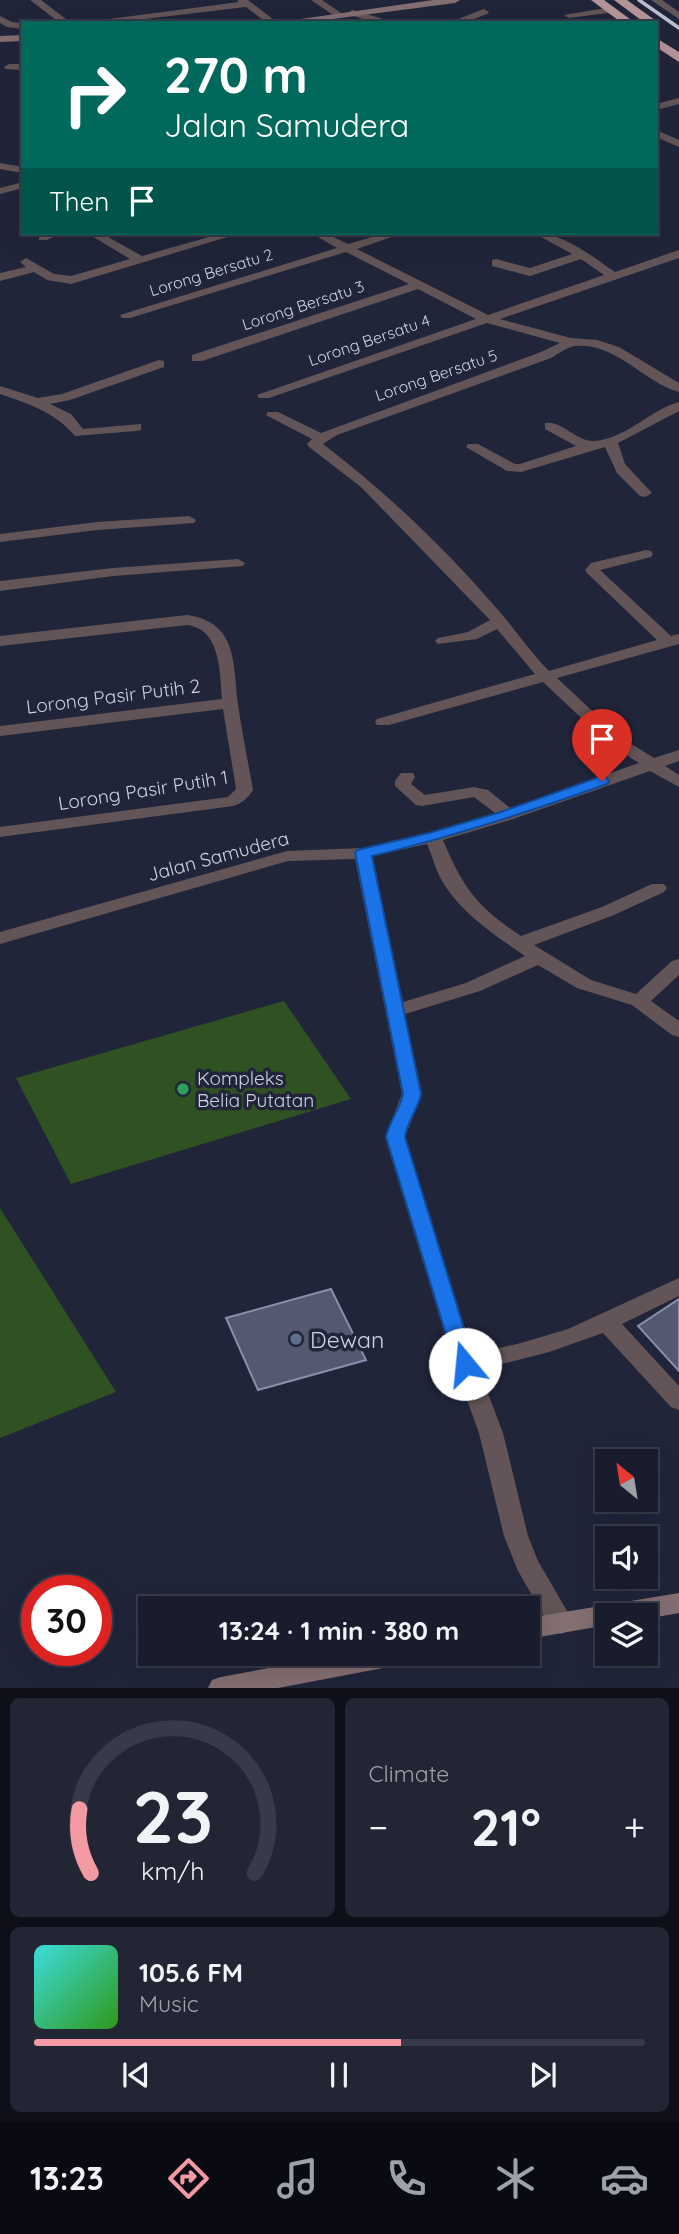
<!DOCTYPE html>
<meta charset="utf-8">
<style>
body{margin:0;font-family:Quicksand,sans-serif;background:#222534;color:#f1f3f6;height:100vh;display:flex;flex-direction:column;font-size:26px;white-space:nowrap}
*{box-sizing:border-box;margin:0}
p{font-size:23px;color:#9fa1a9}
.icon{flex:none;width:38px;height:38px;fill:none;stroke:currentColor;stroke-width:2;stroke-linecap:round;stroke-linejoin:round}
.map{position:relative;height:1688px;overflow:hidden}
.sheet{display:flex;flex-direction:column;gap:10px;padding:10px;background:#0e0f18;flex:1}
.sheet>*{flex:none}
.top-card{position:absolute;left:21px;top:21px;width:637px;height:214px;border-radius:0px;box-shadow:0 7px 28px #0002,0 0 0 2px #373a48;background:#00695c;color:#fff;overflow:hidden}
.needle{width:46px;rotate:330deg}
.tools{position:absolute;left:595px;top:1449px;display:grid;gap:14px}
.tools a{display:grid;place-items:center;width:63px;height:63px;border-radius:0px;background:#191c2c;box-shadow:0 7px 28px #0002,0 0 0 2px #373a48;font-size:35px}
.speed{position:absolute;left:21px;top:1575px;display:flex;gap:14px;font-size:35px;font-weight:700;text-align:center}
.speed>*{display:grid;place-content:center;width:91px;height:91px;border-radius:50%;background:#191c2c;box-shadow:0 7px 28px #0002,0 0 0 2px #373a48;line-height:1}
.speed .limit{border:10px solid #d22;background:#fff;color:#111}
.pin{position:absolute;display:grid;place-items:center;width:60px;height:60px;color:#fff;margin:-72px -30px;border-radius:50% 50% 50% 0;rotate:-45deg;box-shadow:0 0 7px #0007}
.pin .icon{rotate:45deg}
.me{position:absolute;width:77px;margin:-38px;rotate:343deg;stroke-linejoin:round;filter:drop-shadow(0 0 5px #0008)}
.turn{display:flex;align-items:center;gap:24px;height:147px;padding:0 28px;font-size:32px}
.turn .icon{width:91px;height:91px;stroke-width:2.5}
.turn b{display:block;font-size:49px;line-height:60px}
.then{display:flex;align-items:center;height:66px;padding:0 28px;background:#0003;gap:14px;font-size:26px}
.big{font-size:52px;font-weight:700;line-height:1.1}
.sheet .card{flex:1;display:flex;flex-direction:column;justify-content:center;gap:10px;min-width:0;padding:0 24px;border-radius:10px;background:#222534}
.sheet .dial{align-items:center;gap:0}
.dial svg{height:182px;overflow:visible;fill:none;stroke:#373a48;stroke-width:7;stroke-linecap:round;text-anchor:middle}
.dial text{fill:#f1f3f6;stroke:none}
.song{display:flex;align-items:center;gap:21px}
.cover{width:84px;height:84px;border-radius:10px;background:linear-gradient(135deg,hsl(180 70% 55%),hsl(110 70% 35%))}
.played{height:7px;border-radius:4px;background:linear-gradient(90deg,#f49aa4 60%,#373a48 60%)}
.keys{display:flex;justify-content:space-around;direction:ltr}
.heat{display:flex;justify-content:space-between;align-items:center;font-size:38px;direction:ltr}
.sheet .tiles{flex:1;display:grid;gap:10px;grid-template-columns:1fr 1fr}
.card:last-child{grid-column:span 2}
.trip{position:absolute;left:138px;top:1596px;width:402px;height:70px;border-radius:0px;background:#191c2c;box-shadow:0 7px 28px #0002,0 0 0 2px #373a48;font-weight:700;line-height:70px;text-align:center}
.dock{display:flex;height:112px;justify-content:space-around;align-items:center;background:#0a0b12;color:#9fa1a9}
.dock .icon{width:49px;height:49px}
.dock .on{color:#f49aa4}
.dock b{font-size:32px;color:#f1f3f6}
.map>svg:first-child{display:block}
</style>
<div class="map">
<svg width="679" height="1688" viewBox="0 0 679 1688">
<rect width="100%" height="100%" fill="#21253a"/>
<path fill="#305121" d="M284 1001 351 1099 71 1184 16 1078Z
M0 1208 116 1392 0 1438Z"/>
<path fill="#545971" stroke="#898faa" stroke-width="2" d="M331 1289 366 1360 258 1390 226 1318Z
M679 1299V1371L638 1326Z"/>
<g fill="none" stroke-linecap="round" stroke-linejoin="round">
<path fill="#635557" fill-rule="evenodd" d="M30 0H41L71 23H60Z
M237 0H248L278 23H267L246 7 111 23H79L239 2Z
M311 0H322L344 15 336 17Z
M651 0H662L679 12V19Z
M612 7 615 8V12L569 18 564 15Z
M484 9 489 12 487 14 463 23H448Z
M353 10 390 21 392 23H376L350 15V11Z
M0 16 12 22 23 23V29L7 27 0 23Z
M9 64H23V70L5 69 4 67Z
M679 98V104L656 110V104Z
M656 130 679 140V147L656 137Z
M0 163 23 167V173L0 169Z
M23 182V188L0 194V188Z
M46 233H62L47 240H39V236Z
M87 233H101L142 256 223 233H241L71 284 47 280 34 272 0 281V273L26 267 20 262 26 258 54 274 71 276 130 259Z
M311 233H325L348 244 386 233H403L357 249 488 315 604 275 581 259 530 276 492 266V260L496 259 530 268 572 254 534 233C564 233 591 256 615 272L679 250V258L500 319 571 338 597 340 619 347 679 383V392C643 382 616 342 575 346 567 347 558 354 551 358L337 435 323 444C386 492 446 549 498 610 515 629 530 652 549 671L657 640 587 573 585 570 591 563 646 550 651 551 653 554 651 557 600 570 671 636 679 634V644L557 678 620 737 654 758 679 750V761L665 766 679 775V787L650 771 513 819 443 840C463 888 477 907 521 936L602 907 652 884H664L667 888 664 892 614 915 534 945 591 980 636 994 672 961 679 959V975L651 1001 679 1021V1037L672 1035 632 1005 577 988 538 965 480 991 405 1014 422 1094 405 1137 473 1354 521 1343 568 1329 679 1278V1296L622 1324 679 1386V1410L671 1407 603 1333 549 1352 479 1370 503 1433 528 1536 538 1561 574 1623 570 1630 561 1634 552 1630 518 1571 504 1536 479 1433 454 1364 385 1137 402 1094 355 859 288 861 0 944V932L287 851 363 848 429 833 495 813 474 797 422 806 416 805 395 786V781L401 773H413L415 777 411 784 425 795 474 787 488 790 510 808 639 763 608 743 543 682 389 725H377L375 722 377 719 535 674 497 629 477 639 438 644 435 641 438 638 468 632 490 620 361 487 309 447 307 444 312 439 266 415 268 412H278L321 433 541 352 560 343 487 323 269 398H259L257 395 476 319 418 289 202 361H192V355L409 284 346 252 130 318H122L120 315 337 248ZM427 844C432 855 435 868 441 879 460 913 495 935 525 956L466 983 403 1002 372 856Z
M159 360 164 361V367L70 400 50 404 71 414 83 429 141 424V430L136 431 75 436C55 412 29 404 0 394V386L38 398 62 394Z
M679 402V411L618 443 625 464 652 493 645 497 640 496 617 473 605 447 521 472 507 471 466 447 468 444H478L515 464H520L576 446 545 429V423C562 420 576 442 595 441 627 438 650 410 679 402Z
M189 516 196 520 194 523 97 530 0 542V534L97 522Z
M238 559 245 563 243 566 113 576 0 591V581L113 568Z
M187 615C238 622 233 664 238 704 242 733 248 761 253 790 249 797 241 804 233 806L0 837V827L228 797 236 789 223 709 0 736V726L222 699C220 673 221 629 187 625L0 646V636Z"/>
<path fill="#846f72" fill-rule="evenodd" d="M433 0H460L455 3 302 23H273Z
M23 35V41L0 42V36Z
M679 1593V1613L646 1619V1615H607V1625L528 1639V1618Z
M343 1654H412L408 1662 399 1665 278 1688H208L212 1680 221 1677Z"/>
<path fill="#b5959a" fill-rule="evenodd" d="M591 0H604L634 22 622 23Z
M614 0H627L659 23 656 26V23H645Z
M656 38 679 52V62L656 47Z"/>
<path stroke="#bcbfcf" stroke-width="3.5" d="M639 0 679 28"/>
</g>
<path fill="#1a73e8" stroke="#114b97" stroke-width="2" d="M602 776 607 778 609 781 607 784C529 812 452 837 372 856L421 1094C418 1110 407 1121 405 1137L475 1364 472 1369 465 1372 458 1369 455 1364 386 1137C389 1121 400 1110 403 1094L355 853 357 850 429 833 501 812Z"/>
<circle fill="#2e9e5b" stroke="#21253a" stroke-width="2.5" cx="183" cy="1089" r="7"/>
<circle fill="#5c6f8a" stroke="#21253a" stroke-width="2.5" cx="296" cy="1339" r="7"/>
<g text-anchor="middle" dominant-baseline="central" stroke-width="7" stroke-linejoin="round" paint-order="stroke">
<g font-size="16" fill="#ced1e0" stroke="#21253a">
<text transform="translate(211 272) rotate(-17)">Lorong Bersatu 2</text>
<text transform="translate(303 305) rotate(-18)">Lorong Bersatu 3</text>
<text transform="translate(369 340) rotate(-19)">Lorong Bersatu 4</text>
<text transform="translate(436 375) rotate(-19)">Lorong Bersatu 5</text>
</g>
<g font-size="19" fill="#ced1e0" stroke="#21253a">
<text transform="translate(113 696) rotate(-7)">Lorong Pasir Putih 2</text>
<text transform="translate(143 790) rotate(-9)">Lorong Pasir Putih 1</text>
<text transform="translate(218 856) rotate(-15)">Jalan Samudera</text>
</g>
<g font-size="19" fill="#ced1e0" stroke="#21253a" text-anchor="start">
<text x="197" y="1078">Kompleks<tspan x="197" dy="22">Belia Putatan</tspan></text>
</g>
<g font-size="23" fill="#ced1e0" stroke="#21253a" text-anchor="start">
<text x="310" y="1339">Dewan</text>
</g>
</g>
</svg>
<div class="tools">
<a><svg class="needle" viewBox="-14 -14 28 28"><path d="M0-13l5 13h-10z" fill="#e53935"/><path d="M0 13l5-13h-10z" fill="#9fa1a9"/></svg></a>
<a><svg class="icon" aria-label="sound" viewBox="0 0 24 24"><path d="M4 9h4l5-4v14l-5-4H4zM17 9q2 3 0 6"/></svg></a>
<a><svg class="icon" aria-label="layers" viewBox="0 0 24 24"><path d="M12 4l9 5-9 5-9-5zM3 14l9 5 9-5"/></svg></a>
</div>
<div class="speed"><div class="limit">30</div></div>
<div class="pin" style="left:602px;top:781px;background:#d93025"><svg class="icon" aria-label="arrive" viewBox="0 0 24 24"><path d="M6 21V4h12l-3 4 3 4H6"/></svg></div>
<svg class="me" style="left:465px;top:1364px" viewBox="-20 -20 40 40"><circle r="19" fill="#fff"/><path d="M0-13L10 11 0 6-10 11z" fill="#1a73e8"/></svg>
<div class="trip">13:24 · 1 min · 380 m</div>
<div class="top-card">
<div class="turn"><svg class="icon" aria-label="right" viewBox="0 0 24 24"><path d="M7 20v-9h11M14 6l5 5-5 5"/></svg><div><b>270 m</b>Jalan Samudera</div></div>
<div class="then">Then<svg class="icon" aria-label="arrive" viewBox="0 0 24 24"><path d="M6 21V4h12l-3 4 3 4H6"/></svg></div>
</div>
</div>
<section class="sheet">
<div class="tiles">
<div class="card dial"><svg viewBox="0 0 100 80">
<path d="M14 69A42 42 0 1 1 86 69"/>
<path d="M14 69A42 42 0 0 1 9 41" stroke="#f49aa4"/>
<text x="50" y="56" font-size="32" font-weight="700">23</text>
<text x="50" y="72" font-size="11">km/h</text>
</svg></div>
<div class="card"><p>Climate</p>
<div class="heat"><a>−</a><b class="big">21°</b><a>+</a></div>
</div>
<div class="card">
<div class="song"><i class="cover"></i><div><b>105.6 FM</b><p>Music</p></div></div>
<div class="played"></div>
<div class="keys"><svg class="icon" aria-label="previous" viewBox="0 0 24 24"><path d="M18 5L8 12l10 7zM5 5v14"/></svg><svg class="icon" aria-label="pause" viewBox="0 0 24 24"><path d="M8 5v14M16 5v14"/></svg><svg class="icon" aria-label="next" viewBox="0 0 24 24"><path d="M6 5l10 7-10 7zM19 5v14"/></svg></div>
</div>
</div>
</section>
<nav class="dock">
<b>13:23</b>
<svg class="icon on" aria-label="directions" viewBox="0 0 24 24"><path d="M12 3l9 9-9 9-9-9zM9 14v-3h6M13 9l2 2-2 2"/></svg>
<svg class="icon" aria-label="music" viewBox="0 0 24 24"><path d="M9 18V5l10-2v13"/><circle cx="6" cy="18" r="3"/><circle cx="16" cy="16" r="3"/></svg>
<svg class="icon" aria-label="phone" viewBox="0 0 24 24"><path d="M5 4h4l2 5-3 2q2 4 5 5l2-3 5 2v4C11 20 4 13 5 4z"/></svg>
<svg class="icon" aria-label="climate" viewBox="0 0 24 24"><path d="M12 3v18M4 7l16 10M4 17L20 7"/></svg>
<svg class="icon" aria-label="car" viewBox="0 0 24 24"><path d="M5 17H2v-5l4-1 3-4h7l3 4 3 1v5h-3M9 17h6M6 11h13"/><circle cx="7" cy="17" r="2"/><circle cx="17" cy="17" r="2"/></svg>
</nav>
